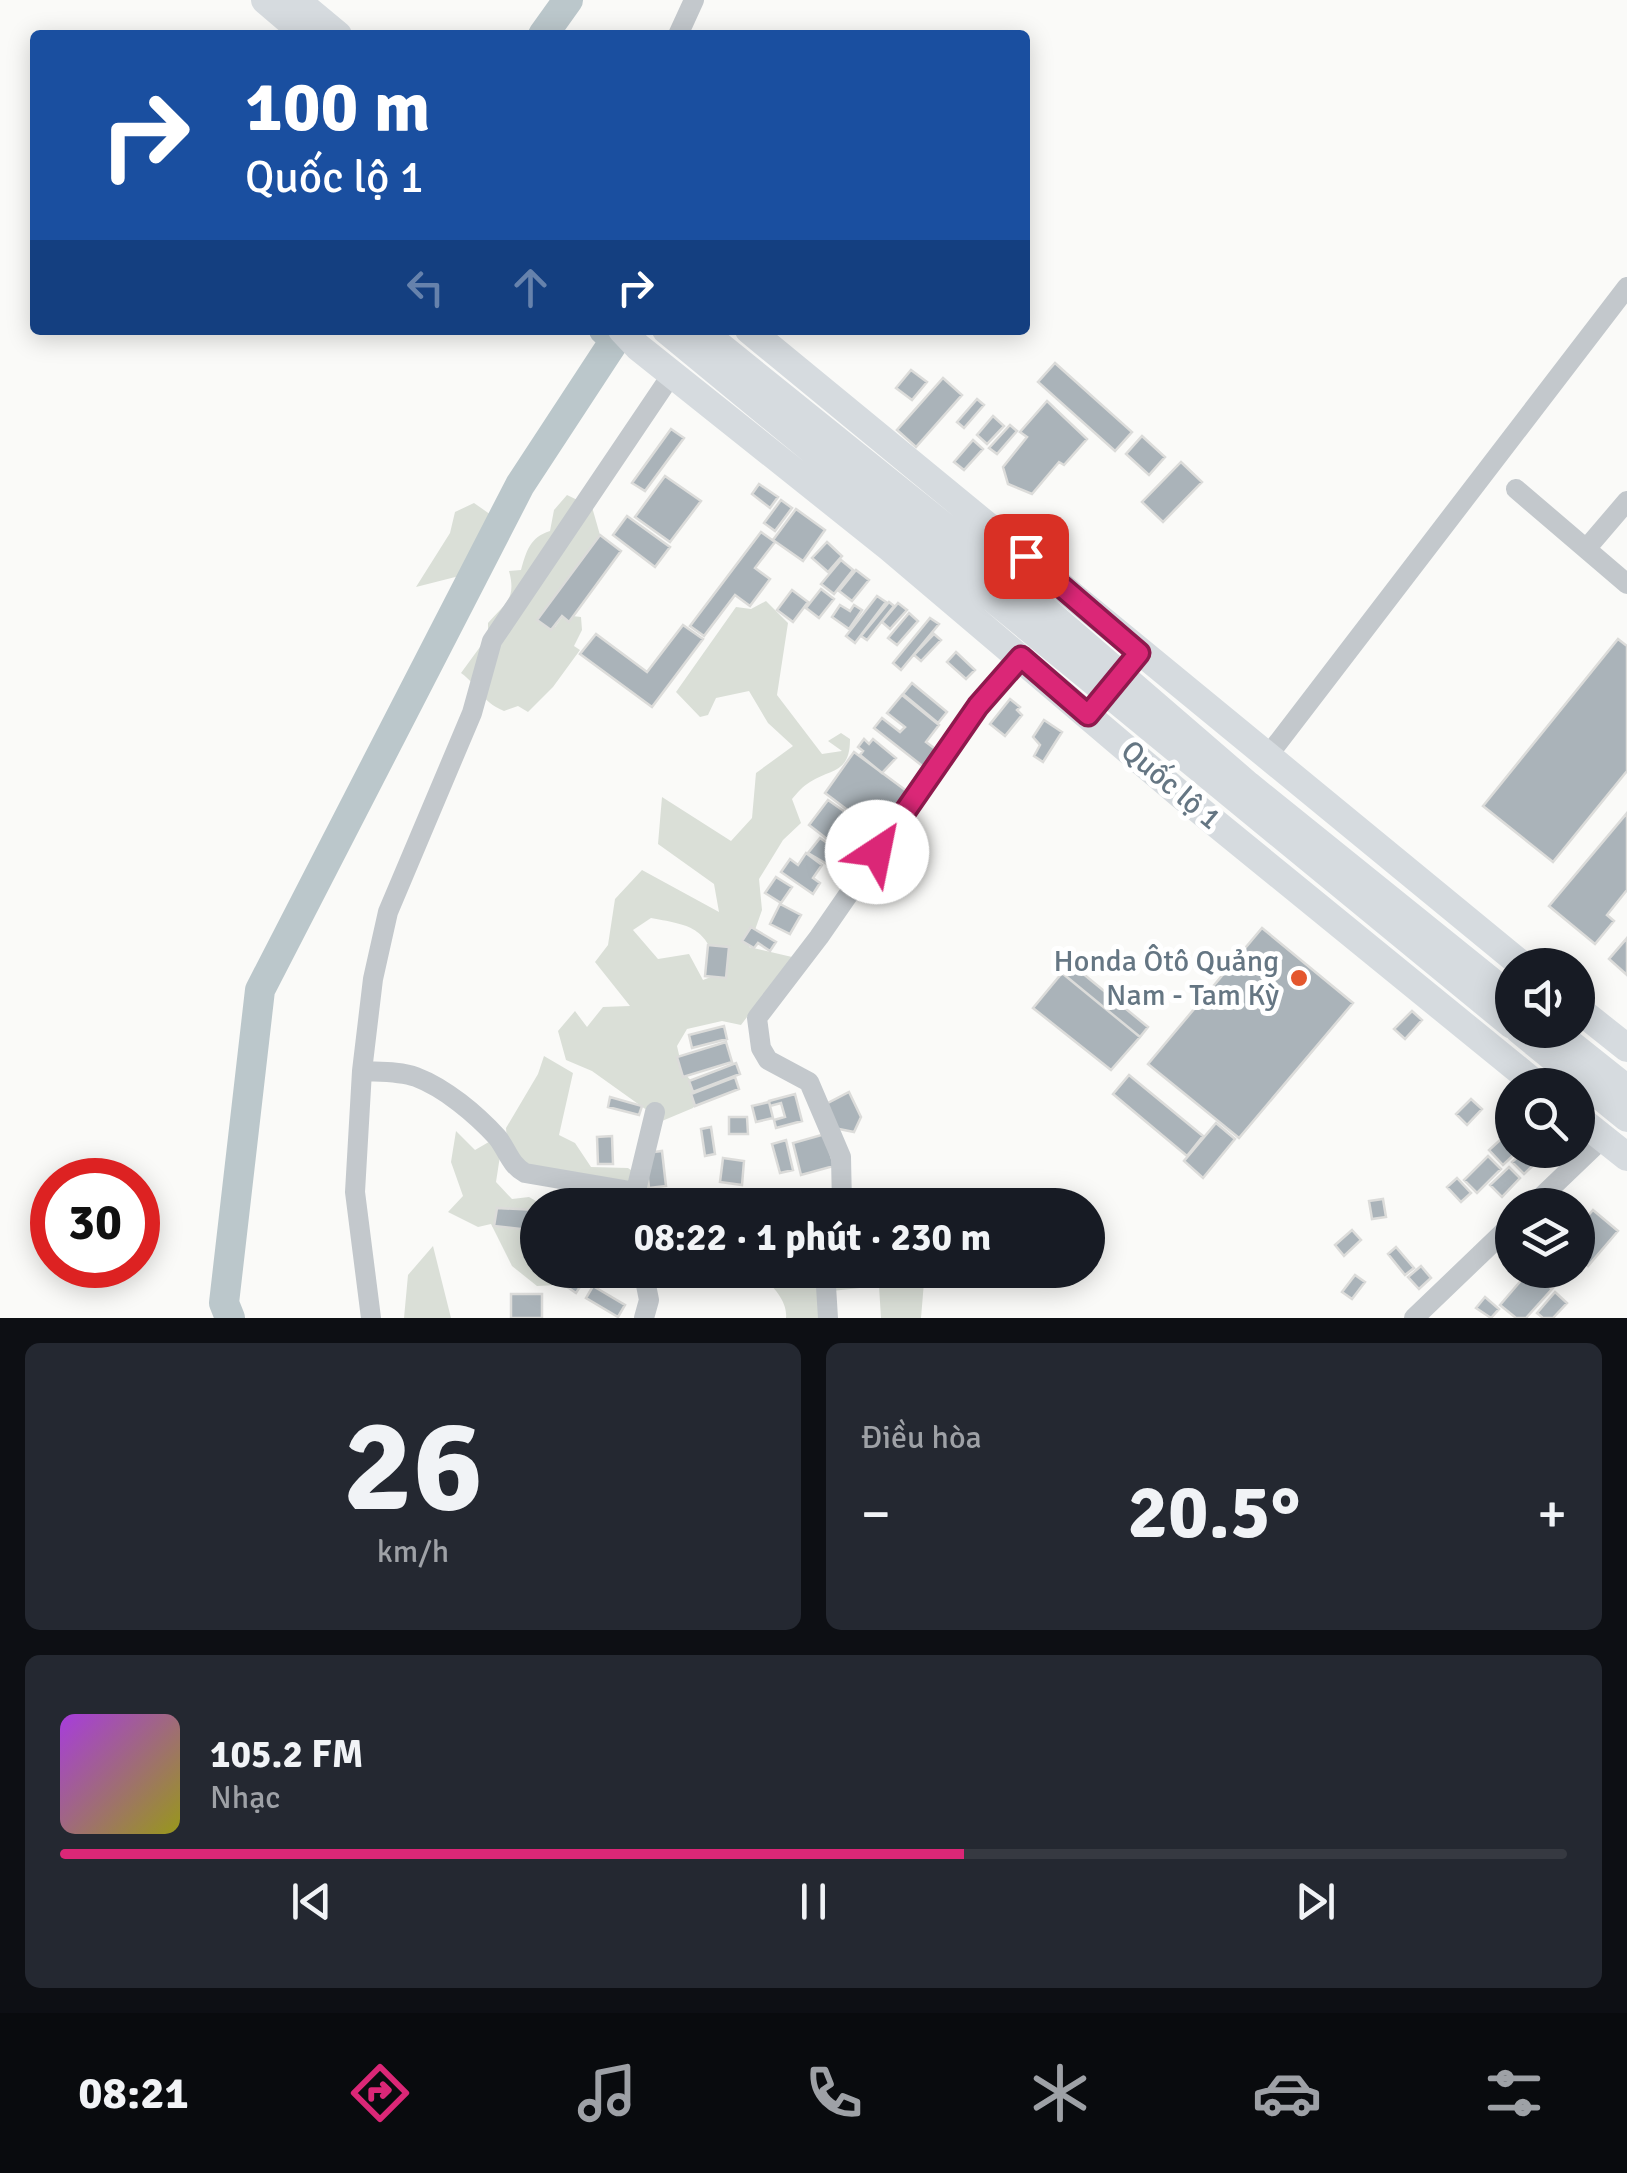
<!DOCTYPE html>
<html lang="vi">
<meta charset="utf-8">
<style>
body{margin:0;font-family:Signika,sans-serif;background:#242831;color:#f1f3f6;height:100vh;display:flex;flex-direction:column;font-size:38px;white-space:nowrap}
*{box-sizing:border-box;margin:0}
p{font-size:32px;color:#9ea1a6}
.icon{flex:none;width:55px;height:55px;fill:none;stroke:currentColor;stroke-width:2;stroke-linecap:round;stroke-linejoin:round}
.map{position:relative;height:1318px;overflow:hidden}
.panel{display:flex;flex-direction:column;gap:25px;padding:25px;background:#0d0f14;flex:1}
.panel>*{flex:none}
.guide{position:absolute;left:30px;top:30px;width:1000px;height:305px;border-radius:10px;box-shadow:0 5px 25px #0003;background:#1a4fa0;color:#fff;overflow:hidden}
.fabs{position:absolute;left:1495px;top:948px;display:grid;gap:20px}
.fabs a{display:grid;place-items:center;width:100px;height:100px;border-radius:50%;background:#171b24;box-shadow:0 5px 25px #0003;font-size:50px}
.speed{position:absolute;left:30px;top:1158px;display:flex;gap:20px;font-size:50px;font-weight:700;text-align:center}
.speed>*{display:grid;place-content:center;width:130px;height:130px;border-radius:50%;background:#171b24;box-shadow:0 5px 25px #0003;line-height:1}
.speed .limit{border:15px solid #d22;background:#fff;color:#111}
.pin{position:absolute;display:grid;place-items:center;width:85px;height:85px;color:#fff;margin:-42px;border-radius:20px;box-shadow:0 5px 15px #0006}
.me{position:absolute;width:110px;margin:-55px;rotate:34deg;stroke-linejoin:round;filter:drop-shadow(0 0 8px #0008)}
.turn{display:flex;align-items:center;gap:35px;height:210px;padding:0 50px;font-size:45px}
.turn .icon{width:130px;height:130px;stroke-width:2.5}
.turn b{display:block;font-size:70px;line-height:85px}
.lanes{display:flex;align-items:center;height:95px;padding:0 50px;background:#0003;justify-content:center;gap:50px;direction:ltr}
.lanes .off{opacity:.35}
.big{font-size:75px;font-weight:800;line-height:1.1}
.panel .tile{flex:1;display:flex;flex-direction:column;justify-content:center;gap:15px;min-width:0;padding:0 35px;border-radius:15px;background:#242831}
.panel .dial{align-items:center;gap:0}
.dial b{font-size:130px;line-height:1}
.song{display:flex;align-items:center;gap:30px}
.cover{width:120px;height:120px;border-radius:15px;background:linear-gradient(135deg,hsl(280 70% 55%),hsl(60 70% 35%))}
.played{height:10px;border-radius:5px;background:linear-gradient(90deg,#db2777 60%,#363941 60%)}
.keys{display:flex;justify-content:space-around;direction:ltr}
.heat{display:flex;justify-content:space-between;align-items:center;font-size:55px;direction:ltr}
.panel .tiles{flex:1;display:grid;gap:25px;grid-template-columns:1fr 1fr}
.tile:last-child{grid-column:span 2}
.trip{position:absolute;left:520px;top:1188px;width:585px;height:100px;border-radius:50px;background:#171b24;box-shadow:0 5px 25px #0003;font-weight:800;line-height:100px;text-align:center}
.dock{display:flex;height:160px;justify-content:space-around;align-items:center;background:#090b0e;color:#9ea1a6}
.dock .icon{width:70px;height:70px}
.dock .current{color:#db2777}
.dock b{font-size:45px;color:#f1f3f6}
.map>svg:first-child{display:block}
</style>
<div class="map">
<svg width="1627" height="1318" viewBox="0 0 1627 1318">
<rect width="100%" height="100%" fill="#fafaf8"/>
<path fill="#dadfd7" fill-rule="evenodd" d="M520 485 475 572 416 587 450 533 455 512 474 503 494 517 500 497Z
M567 495 592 507 600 535 541 616 555 627 564 615 581 617 582 630 574 646 580 650 553 687 528 712 518 706 504 711C480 701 480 687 461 673L488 636V623C504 604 517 600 509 571L521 570C526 552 530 537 550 531L554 510Z
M766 601 788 623 777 695 822 754 842 751 828 741 841 733 850 739C850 773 833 768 810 782 803 786 797 793 792 799L801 823 783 840 759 879 762 910 749 947 792 957 741 1025 722 1021 687 1029 677 1046 683 1072 704 1094 693 1108 662 1121 592 1071 566 1060 558 1031 575 1011 587 1027 603 1007 630 1006 595 962 608 945 615 899 642 870 719 912 714 884 658 844 662 797 731 841 752 818 756 773 793 746 768 723 749 691 716 698 708 715 700 717 676 692 736 607 751 609ZM651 918C696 926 705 928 721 973L703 980 689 954 658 959 633 930Z
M544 1056 573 1073 559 1135 575 1143 591 1167 628 1168 662 1192V1205H621L619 1190 594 1188 572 1191 508 1154 506 1128 538 1074Z
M456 1131 475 1150 494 1139 500 1156 496 1182 512 1199 529 1197 543 1205H538V1270H560L558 1285 537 1286 512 1266 491 1224 478 1227 448 1212 463 1196 451 1162Z
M433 1246 451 1318H404L408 1275Z
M755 1270H925L921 1318H881L879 1286 822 1292 819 1318H786C788 1299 769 1282 755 1270Z"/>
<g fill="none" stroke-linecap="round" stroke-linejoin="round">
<path stroke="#bbc7cb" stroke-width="30" d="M543 35 568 0
M230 1318 224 1303 260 990 520 485 615 340 604 330"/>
</g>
<path fill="#aab3b9" stroke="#dcdcda" stroke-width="2.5" d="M1055 363 1132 432 1115 451 1038 382Z
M911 370 927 382 912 400 896 388Z
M943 378 962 395 916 447 897 430Z
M977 399 984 405 964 428 957 422Z
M1047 401 1087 439 1064 465 1059 462 1032 494 1008 484 1003 467 1027 437 1020 432Z
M993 416 1004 426 987 444 977 435Z
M1010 425 1017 431 997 454 989 448Z
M671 429 684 438 645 491 632 483Z
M1142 436 1165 457 1149 475 1126 454Z
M973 440 983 449 964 470 954 462Z
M1181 462 1202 482 1163 522 1142 502Z
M665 476 701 501 670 542 635 517Z
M759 484 778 497 770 508 752 494Z
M781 500 792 508 775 531 764 523Z
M796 509 825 530 803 561 773 540Z
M627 516 670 547 655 567 613 535Z
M761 532 775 542 755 568 770 579 750 606 735 595 704 636 690 626Z
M600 535 621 551 569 622 562 616 551 630 537 620Z
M827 542 842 556 828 572 812 558Z
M841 560 853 570 834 594 821 584Z
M856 570 869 580 852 601 839 591Z
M821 589 834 599 819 618 806 608Z
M792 590 808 602 793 622 777 610Z
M877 596 886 602 855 643 846 636Z
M889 602 894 606 867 640 861 636Z
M898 603 907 610 890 629 882 622Z
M840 605 850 611 854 605 862 610 849 629 832 617Z
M909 613 918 621 897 645 888 638Z
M930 618 939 624 901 670 893 663Z
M683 625 703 639 652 707 580 654 596 634 647 672Z
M934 634 941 640 921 661 914 655Z
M1618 639 1627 646V771L1553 862 1483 806Z
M956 652 975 670 966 679 947 662Z
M912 683 947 712 938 723 903 694Z
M902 695 939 725 926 742 938 751 925 768 874 728 882 718 900 732 905 727 887 713Z
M1010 699 1020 707 1017 710 1022 715 1005 736 990 724Z
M1044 720 1062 732 1043 762 1034 756 1040 745 1033 737Z
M864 739 869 744 873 739 896 758 882 773 860 755 863 751 858 747Z
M854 752 912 795 882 836 825 793Z
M828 800 882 838 872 852 854 839 850 845 859 851 853 859 809 825Z
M1627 813V890L1607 915 1614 921 1595 944 1549 906Z
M820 838 830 845 827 849 844 861 837 870 808 853Z
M806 853 822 865 813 878 820 883 813 894 781 872 790 859 798 865Z
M776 877 792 887 781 903 765 893Z
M780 904 801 915 790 934 770 924Z
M751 927 776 942 770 951 758 943 754 948 742 941Z
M1262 928 1353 1003 1239 1138 1148 1064Z
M1627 938V975L1609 959Z
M708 945 729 947 726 978 705 976Z
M1070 963 1148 1027 1140 1037 1062 973Z
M1062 973 1140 1037 1111 1070 1033 1008Z
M1412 1011 1422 1020 1405 1039 1394 1029Z
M724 1026 727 1039 692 1048 689 1035Z
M726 1042 732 1062 683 1077 677 1057Z
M736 1063 740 1074 693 1092 689 1081Z
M1129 1075 1203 1136 1187 1156 1113 1094Z
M735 1077 739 1089 695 1106 691 1094Z
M849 1092 861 1117 854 1132 829 1127 826 1104Z
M795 1094 802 1121 776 1128 774 1120 785 1117 781 1103 770 1106 769 1101Z
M610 1097 642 1106 639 1115 608 1107Z
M1471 1099 1482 1109 1467 1125 1456 1114Z
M769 1102 773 1118 756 1122 752 1106Z
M729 1117H747L748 1134H729Z
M1216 1123 1235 1139 1203 1178 1184 1161Z
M711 1127 715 1154 705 1156 701 1129Z
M1512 1129V1150H1519L1503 1165 1489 1150Z
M825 1134 834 1166 801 1175 793 1143Z
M612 1136 613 1164H598L597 1137Z
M786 1140 793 1170 780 1173 772 1144Z
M1525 1150H1537L1543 1156 1524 1174 1512 1162Z
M662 1151 666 1186 649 1188 645 1153Z
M1488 1156 1501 1169 1477 1193 1464 1180Z
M723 1158 744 1161 742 1185 720 1182Z
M1509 1167 1520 1178 1502 1197 1490 1185Z
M1457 1178 1471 1193 1461 1202 1447 1187Z
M554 1196 607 1202V1205H553Z
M1383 1199 1386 1217 1372 1219 1369 1201Z
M497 1208 538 1210V1231L494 1226Z
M1593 1210 1618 1231 1588 1266 1578 1257V1227Z
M1352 1230 1361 1240 1344 1256 1335 1245Z
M1396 1247 1414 1268 1405 1275 1388 1254Z
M1421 1266 1431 1278 1419 1289 1408 1277Z
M568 1270 585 1279 576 1293 560 1282Z
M1530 1270 1552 1289 1526 1318H1516L1500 1305Z
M1533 1270H1559L1565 1275 1553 1288Z
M700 1271 702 1283 677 1286 675 1274Z
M1355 1275 1365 1282 1352 1299 1342 1292Z
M593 1286 625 1305 618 1317 586 1298Z
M1555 1292 1567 1303 1553 1318H1543L1537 1313Z
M511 1294H542V1318H511Z
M1485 1297 1499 1309 1491 1318 1476 1308Z"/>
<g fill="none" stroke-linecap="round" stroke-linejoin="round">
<path stroke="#c3c8cc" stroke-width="20" d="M678 35 694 0
M1516 489 1627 584
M1586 549 1627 501
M1267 757 1627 287
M362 1071C379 1072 400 1071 416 1077 445 1088 476 1114 497 1137 507 1149 510 1165 525 1173L636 1192
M633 1203 655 1112
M842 1205 841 1157 809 1082 768 1060 761 1048 757 1018 819 937 978 707 1021 657
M1533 1205 1603 1138
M643 1270 649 1300 644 1318
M825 1270 828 1318
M371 1318 355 1192 362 1071 373 979 388 912 472 713 492 641 672 374
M1414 1318 1512 1224"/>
<path stroke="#d6dbdf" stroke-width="28" d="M265 0 306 35
M296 0 338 35
M622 330 638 347 890 548 1181 795 1537 1085
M666 330 1512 1025
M700 330 1013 582 1248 785 1512 998
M749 330 1522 965
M1578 1009 1627 1048
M1519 1030 1627 1118
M1553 1030 1627 1089
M1578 1118 1627 1157"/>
</g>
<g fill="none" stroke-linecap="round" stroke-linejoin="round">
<g stroke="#8e194d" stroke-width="25">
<path id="route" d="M877 852 978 706 1021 657 1088 715 1139 653 1026 556"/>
</g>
<use href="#route" stroke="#db2777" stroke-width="18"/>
</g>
<circle fill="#e4572e" stroke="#fff" stroke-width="4" cx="1299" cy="978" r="10"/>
<g text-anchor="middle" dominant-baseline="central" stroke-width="10" stroke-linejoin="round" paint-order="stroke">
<g font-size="30" fill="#657683" stroke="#fff">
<text transform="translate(1171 785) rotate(40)">Quốc lộ 1</text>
</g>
<g font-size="30" fill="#657683" stroke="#fff" text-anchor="end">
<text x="1279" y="961">Honda Ôtô Quảng<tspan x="1279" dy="34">Nam - Tam Kỳ</tspan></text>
</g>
</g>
</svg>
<div class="fabs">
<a><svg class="icon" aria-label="sound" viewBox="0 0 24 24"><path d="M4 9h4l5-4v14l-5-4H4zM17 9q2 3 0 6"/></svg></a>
<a><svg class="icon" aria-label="search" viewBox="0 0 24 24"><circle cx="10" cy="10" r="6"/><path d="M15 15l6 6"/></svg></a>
<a><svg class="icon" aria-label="layers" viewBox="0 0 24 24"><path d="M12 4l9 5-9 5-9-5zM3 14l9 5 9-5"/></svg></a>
</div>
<div class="speed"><div class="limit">30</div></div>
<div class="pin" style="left:1026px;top:556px;background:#d93025"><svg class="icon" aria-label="arrive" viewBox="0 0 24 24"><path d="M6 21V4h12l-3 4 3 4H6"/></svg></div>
<svg class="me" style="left:877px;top:852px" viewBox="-20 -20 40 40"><circle r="19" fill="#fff"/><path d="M0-13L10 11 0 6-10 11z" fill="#db2777"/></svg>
<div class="trip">08:22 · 1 phút · 230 m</div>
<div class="guide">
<div class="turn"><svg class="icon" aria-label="right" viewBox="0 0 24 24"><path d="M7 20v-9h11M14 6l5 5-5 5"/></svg><div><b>100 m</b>Quốc lộ 1</div></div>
<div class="lanes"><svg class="icon off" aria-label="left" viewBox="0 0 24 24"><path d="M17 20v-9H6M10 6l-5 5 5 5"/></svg><svg class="icon off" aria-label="ahead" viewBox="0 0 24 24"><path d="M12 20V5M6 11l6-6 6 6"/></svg><svg class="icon" aria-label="right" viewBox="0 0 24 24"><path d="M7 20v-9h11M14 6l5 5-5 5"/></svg></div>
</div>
</div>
<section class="panel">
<div class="tiles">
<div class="tile dial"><b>26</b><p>km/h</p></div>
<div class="tile"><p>Điều hòa</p>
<div class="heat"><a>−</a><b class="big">20.5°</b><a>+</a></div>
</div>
<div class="tile">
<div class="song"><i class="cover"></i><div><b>105.2 FM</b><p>Nhạc</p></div></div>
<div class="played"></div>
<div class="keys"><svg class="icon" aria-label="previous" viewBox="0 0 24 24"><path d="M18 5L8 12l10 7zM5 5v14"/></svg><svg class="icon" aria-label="pause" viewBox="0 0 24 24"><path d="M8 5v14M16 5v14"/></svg><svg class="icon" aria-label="next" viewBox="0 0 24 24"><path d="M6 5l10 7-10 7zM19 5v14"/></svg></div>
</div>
</div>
</section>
<nav class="dock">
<b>08:21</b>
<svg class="icon current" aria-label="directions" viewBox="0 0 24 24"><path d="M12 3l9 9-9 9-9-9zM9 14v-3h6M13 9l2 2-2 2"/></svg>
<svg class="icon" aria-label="music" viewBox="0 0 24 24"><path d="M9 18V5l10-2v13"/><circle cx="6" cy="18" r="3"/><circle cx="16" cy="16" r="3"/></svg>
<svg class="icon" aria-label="phone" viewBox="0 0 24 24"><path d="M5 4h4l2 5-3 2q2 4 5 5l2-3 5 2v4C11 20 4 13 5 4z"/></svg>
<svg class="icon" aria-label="climate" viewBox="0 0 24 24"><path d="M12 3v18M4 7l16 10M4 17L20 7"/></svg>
<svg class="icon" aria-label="car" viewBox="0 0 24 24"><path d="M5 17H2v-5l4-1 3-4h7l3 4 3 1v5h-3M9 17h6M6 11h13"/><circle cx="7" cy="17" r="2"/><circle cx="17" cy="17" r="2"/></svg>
<svg class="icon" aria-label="filters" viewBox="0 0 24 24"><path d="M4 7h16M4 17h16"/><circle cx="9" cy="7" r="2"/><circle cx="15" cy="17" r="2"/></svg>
</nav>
